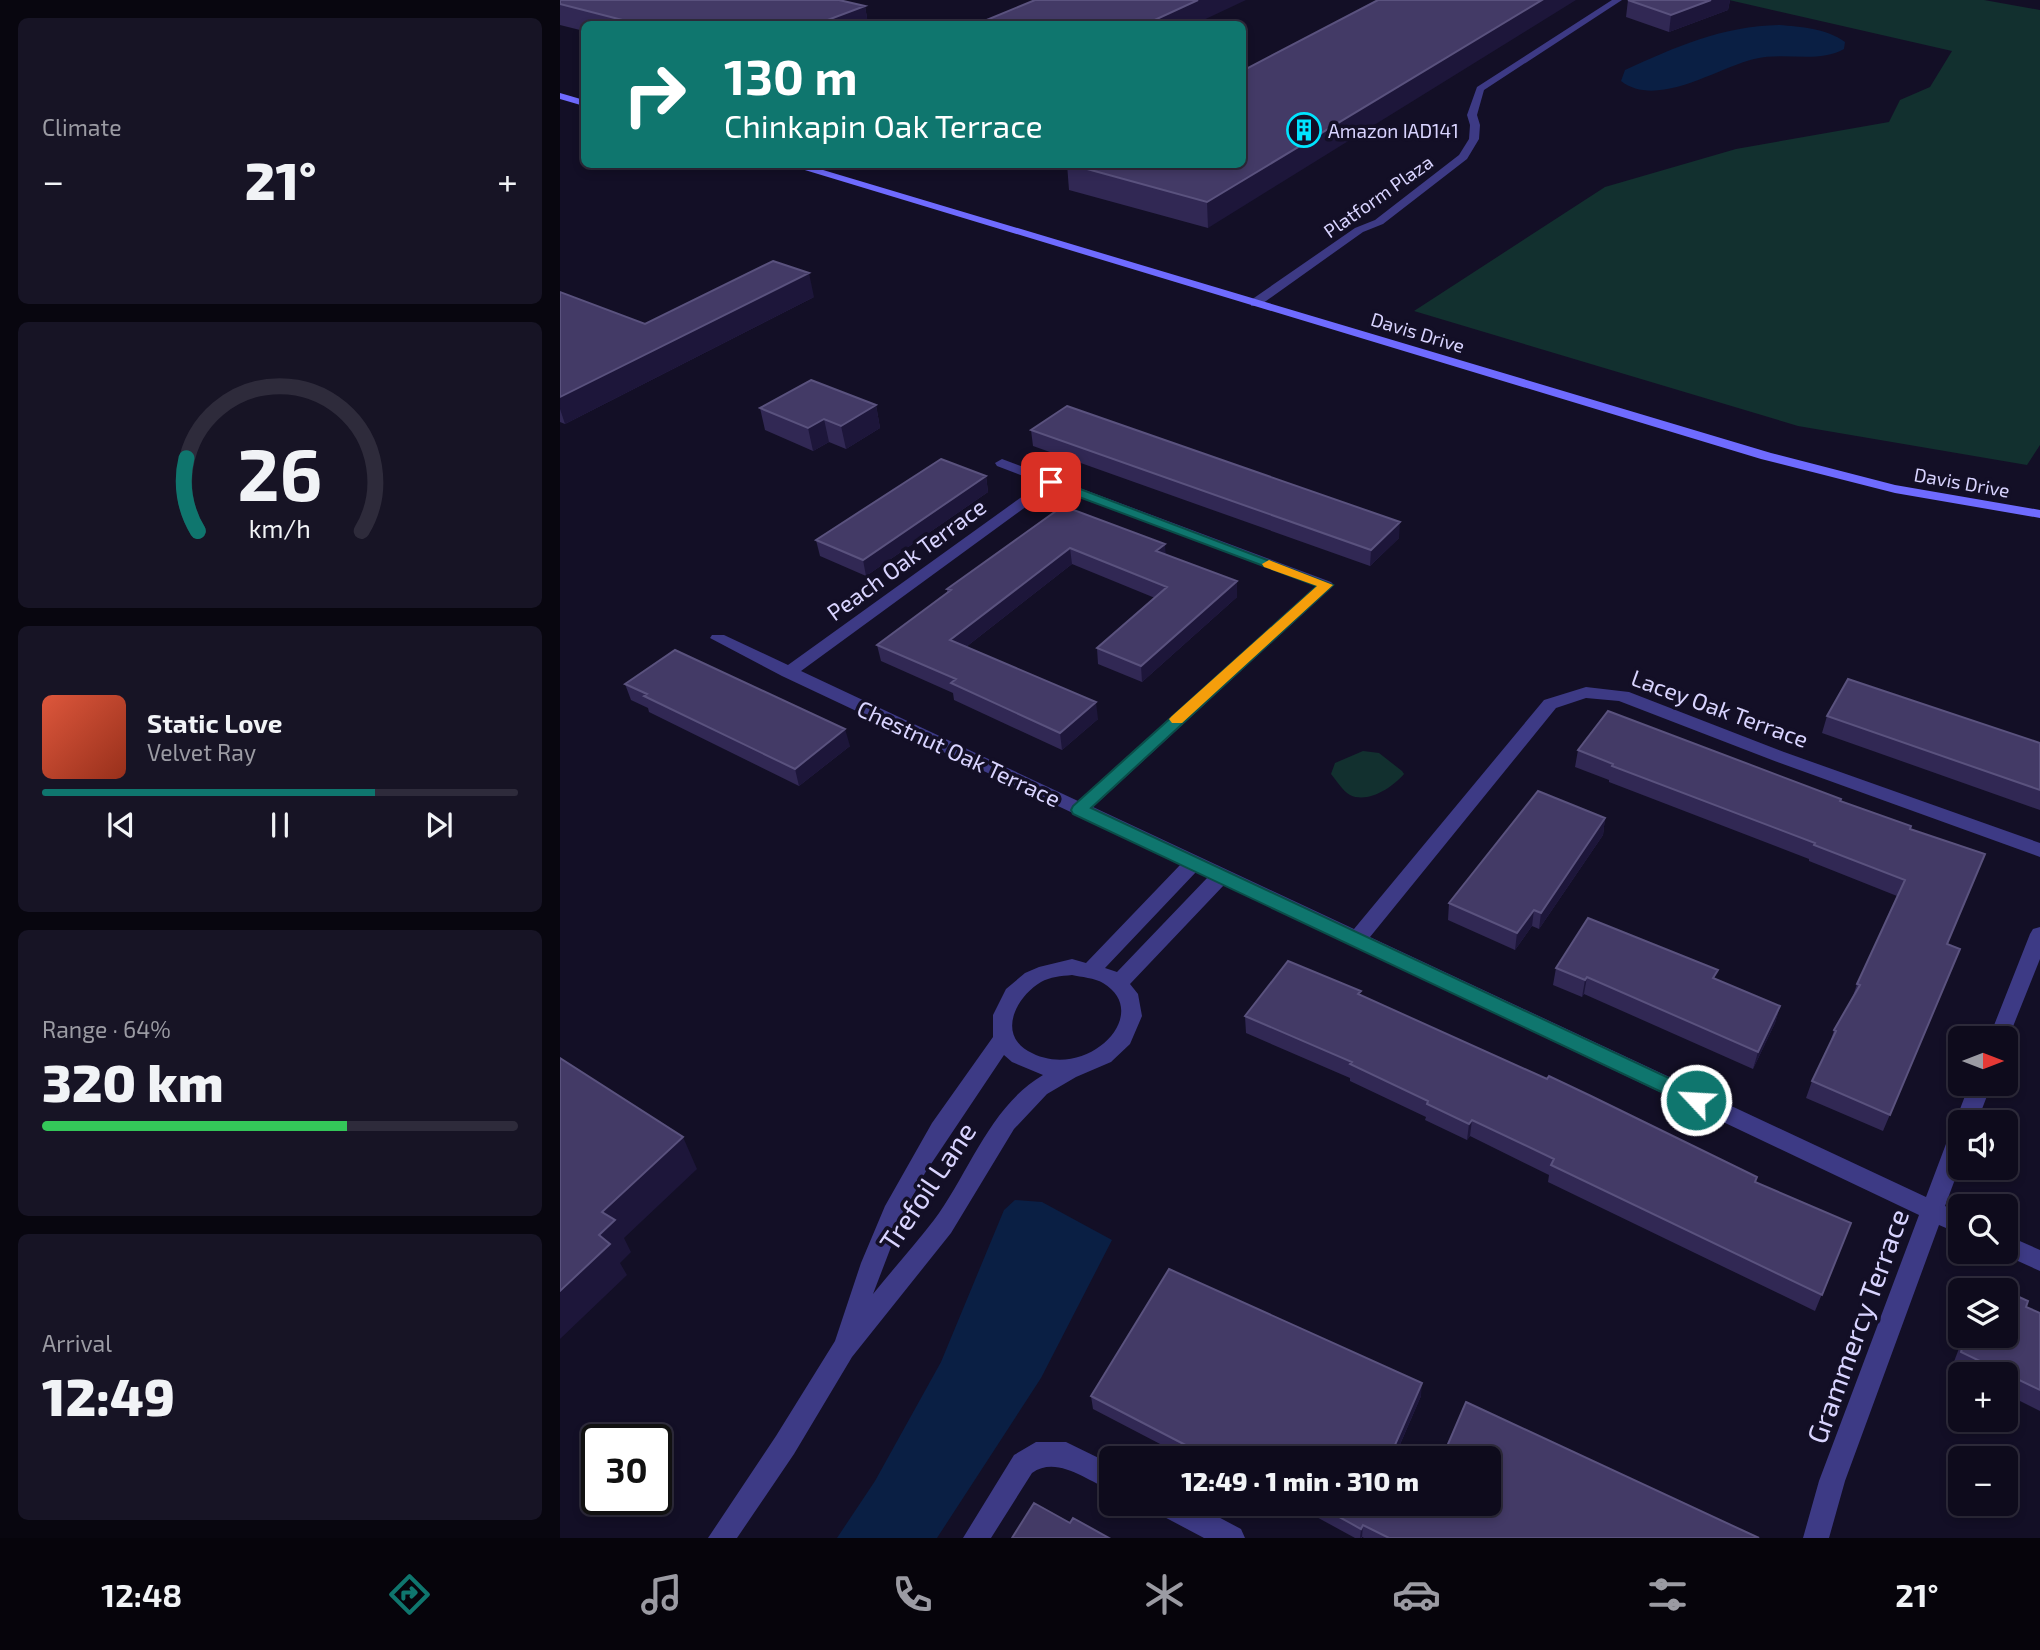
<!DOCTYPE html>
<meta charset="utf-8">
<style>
body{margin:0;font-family:"Exo 2",sans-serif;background:#171425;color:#f1f3f6;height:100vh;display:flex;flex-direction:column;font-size:26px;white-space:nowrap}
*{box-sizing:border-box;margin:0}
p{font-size:23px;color:#9b9ba3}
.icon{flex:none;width:38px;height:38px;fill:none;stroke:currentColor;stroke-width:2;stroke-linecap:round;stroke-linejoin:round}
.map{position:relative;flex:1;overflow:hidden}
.details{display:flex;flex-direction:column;gap:18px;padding:18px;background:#08060f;width:560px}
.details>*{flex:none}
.guide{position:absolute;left:21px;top:21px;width:665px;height:147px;border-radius:10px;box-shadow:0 4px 10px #0003,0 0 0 2px #2e2b3b;background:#0f766e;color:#fff;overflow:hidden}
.needle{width:46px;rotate:90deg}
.tools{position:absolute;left:1388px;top:1026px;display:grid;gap:14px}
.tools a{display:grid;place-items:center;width:70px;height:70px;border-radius:10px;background:#0e0b1c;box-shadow:0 4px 10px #0003,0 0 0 2px #2e2b3b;font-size:35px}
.speed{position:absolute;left:21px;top:1424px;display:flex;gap:14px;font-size:35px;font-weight:700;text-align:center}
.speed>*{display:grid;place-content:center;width:91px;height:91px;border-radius:50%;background:#0e0b1c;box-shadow:0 4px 10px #0003,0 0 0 2px #2e2b3b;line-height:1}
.speed .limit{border:4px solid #111;border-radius:10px;background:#fff;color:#111}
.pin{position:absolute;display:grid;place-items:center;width:60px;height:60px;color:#fff;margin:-30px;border-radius:14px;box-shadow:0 4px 10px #0006}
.me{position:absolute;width:77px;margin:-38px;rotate:295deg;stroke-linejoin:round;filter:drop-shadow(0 0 5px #0008)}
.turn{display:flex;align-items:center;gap:24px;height:147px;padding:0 28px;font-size:32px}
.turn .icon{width:91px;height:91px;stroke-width:2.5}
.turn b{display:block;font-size:49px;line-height:60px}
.big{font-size:52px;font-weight:800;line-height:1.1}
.details .tile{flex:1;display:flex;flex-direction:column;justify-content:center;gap:10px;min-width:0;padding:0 24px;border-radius:10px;background:#171425}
.details .dial{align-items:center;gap:0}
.dial svg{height:182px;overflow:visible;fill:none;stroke:#2e2b3b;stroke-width:7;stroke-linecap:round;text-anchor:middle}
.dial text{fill:#f1f3f6;stroke:none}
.song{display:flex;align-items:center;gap:21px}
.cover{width:84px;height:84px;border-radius:10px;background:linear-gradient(135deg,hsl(10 70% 55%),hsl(10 70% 35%))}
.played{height:7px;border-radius:4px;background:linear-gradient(90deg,#0f766e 70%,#2e2b3b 70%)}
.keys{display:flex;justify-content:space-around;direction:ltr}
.heat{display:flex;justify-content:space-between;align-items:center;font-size:38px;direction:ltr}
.charge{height:10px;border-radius:5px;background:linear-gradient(90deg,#34c759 64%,#2e2b3b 0)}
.trip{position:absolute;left:539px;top:1446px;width:402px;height:70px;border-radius:10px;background:#0e0b1c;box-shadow:0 4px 10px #0003,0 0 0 2px #2e2b3b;font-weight:800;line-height:70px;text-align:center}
.dock{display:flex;height:112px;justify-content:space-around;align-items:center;background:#06040b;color:#9b9ba3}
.dock .icon{width:49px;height:49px}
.dock .selected{color:#0f766e}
.dock b{font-size:32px;color:#f1f3f6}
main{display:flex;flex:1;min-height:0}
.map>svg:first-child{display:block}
</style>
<main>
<section class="details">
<div class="tile"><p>Climate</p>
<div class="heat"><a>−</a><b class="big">21°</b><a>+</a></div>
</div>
<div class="tile dial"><svg viewBox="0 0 100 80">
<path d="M14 69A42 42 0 1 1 86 69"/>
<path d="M14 69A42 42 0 0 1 9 37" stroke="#0f766e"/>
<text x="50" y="56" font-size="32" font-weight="700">26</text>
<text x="50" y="72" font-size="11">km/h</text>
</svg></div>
<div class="tile">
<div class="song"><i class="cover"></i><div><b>Static Love</b><p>Velvet Ray</p></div></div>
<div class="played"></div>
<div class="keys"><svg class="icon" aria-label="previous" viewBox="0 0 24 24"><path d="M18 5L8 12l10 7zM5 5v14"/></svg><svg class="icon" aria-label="pause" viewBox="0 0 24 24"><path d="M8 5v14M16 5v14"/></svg><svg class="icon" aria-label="next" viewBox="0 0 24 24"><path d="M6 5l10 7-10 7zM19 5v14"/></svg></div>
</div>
<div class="tile"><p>Range · 64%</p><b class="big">320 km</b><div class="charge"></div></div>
<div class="tile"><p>Arrival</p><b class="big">12:49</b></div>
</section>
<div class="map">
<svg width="1480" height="1538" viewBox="0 0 1480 1538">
<rect width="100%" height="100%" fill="#130f26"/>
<path fill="#12302f" d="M1169 0H1424L1480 10V445L1467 465 1238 426 854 311 1045 187 1176 149 1329 122 1340 100 1370 87 1392 51Z
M803 751 819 753 842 771 844 774C833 787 808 804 790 795 783 791 776 780 771 774L775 763Z"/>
<path fill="#0a1f44" d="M1219 25C1241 27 1266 28 1285 42L1284 49C1257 64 1224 51 1194 59 1157 68 1097 109 1061 81L1065 70C1115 47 1163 26 1219 25Z
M455 1200 482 1202 552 1240 481 1378 377 1538H277L315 1481 381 1362 444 1210Z"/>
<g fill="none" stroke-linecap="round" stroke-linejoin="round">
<path fill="#3d3a85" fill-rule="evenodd" d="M1052 0H1062L924 90 917 115 920 125 919 139 907 159 823 224 803 232 699 306H691V300L795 228 815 220 899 155 909 139 910 125 907 115 917 87Z
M442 459 771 582 774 585 771 588 533 807 794 929 984 700 1026 687 1069 692 1224 752 1480 843V857L1212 760 1059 701 1026 698 996 708 810 937 1366 1197 1389 1136 1392 1130 1398 1128 1395 1122 1410 1083H1432L1417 1122H1400V1166L1385 1206 1400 1213V1234L1379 1225 1285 1481 1269 1538H1243L1259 1481 1359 1215 664 885 570 984 578 994 582 1016 570 1044 551 1062 516 1077 487 1094 454 1129 391 1233 292 1357 234 1454 177 1538H148L216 1436 275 1341 301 1263 325 1206 372 1123 433 1037V1015L446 989 465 973 479 967 512 959 526 963 621 864 222 676 150 638 152 635H164L228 665 481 483 437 466 435 463ZM493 487 756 586 518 801 241 671ZM636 872 648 877 557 972 545 968ZM512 975C521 977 535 978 543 983 595 1014 525 1084 468 1051 437 1033 457 996 481 982 490 977 501 976 512 975ZM444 1055 452 1062 483 1075C430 1106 409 1173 374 1220 355 1245 333 1269 313 1294L344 1213 365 1173Z
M1480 927V959L1446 1044V1038H1429L1470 934 1473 929Z
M1446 1235 1480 1250V1271L1438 1252 1446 1251Z
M476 1442H506L551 1464V1490C527 1481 497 1455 472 1473L431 1538H403L454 1455Z
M591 1503H632L681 1529 685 1538H644L595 1512Z"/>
<path fill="#6f6bff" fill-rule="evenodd" d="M0 93 24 100V106L0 99Z
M225 164H243L1211 453 1335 485 1480 510V518L1335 493 1201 459Z"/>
</g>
<path fill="#312854" d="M0 0 305 6 308 24H24V31L0 25Z
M1068 0H1170L1168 10 1109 32 1066 17Z
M507 164H682L648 228 509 190Z
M0 292 85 324 254 297 5 424 0 422Z
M316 405 320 428 286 449 269 442 253 451 205 430 200 408Z
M471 430 839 538 810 566 473 446Z
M426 476 428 492 306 576 260 556 256 540Z
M503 506 605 544V555L677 581V597L582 682 538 664 537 648 595 598 512 564 406 647 538 719 502 750 394 700 393 693 321 661 317 645 387 593V589Z
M65 684 290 746 239 786 89 712 88 708 71 700Z
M1267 716 1480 743V810L1262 733Z
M1018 750 1281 799V802L1350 829 1387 944 1400 949 1323 1131 1246 1098 1252 1081 1269 1047 1274 1030 1292 999 1297 984 1337 896 1249 861V859L1049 782V780L1015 767Z
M1045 818 1043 835 979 929 972 926 955 950 888 920 889 903Z
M996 968 1155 979 1220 1006 1215 1023 1193 1069 1024 994 1022 997 993 985Z
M800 996 1195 1182 1291 1223 1255 1311 988 1182 989 1175 910 1136 907 1140 865 1120 866 1117 790 1081V1078L686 1033 685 1016Z
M1466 1307 1480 1313V1411L1446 1394V1374H1405L1392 1367 1404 1335H1446Z
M531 1396H861L835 1456 839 1458H627L533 1409Z
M731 1503H929L1199 1538H804L802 1537V1538H795Z"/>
<path fill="#1d163a" d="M638 0H686L635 24H586Z
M982 0H1016L648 228 647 202Z
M1151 0H1170L1168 10 1109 32 1111 15Z
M305 6 308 24H257Z
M249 273 254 297 5 424 0 409V397Z
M316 405 320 428 286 449 281 426Z
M264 419 269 442 253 451 248 428Z
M426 476 428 492 306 576 303 560Z
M840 522 839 538 810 566 811 550Z
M605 544 606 560 596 551Z
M510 548 512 564 393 657 390 640Z
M677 581V597L582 682 581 666Z
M536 702 538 719 502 750 500 733Z
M285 729 290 746 239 786 235 769Z
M1045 818 1043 835 979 929 981 913Z
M974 910 972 926 955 950 957 933Z
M1027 977 1024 994 1022 997 1025 980Z
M1220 1006 1215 1023 1193 1069 1198 1052Z
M912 1120 910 1136 907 1140 909 1124Z
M123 1137 137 1169 64 1238 71 1252 60 1263 67 1275 0 1339V1291L39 1235 42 1212Z
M862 1383 861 1396 834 1458 831 1454Z
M641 1447 642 1458H639V1452Z
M803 1525 802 1537 800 1538 801 1529Z"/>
<path fill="#433a66" stroke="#5a527e" stroke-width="2" d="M0 0H279L305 6 257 24H78L0 4Z
M475 0H638L586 24H417Z
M818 0H982L647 202 509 164H682V71Z
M1068 0H1151L1111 15Z
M213 261 249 273 0 397V292L85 324Z
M251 380 316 405 281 426 264 419 248 428 200 408Z
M507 406 840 522 811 550 471 430Z
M381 459 426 476 303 560 256 540Z
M503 506 605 544 596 551 677 581 581 666 537 648 607 587 510 548 390 640 536 702 500 733 391 683 396 679 317 645 391 590 387 589Z
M115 650 285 729 235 769 84 696 87 694 65 684Z
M1288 679 1480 743V790L1267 716Z
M1048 711 1281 799 1280 801 1351 826 1350 829 1425 854 1387 944 1400 949 1330 1115 1252 1081 1276 1031 1274 1030 1300 985 1297 984 1345 880 1254 845 1255 843 1052 766 1053 764 1018 750Z
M978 791 1045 818 981 913 974 910 957 933 889 903Z
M1028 918 1158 970 1153 978 1220 1006 1198 1052 1027 977 1025 980 996 968Z
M728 961 801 991 798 994 987 1079 989 1076 1031 1096 1197 1177 1195 1182 1291 1223 1262 1295 991 1165 994 1159 912 1120 909 1124 867 1104 868 1101 790 1064 792 1062 685 1016Z
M0 1058 123 1137 42 1212 55 1220 39 1235 50 1244 0 1291Z
M609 1269 862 1383 831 1454 839 1458H661L641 1447 639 1452 531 1396Z
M1426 1281 1444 1290H1423Z
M1446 1291 1468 1301 1466 1307 1480 1313V1390L1401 1352 1406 1335H1446Z
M906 1402 1199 1538H829L803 1525 801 1529 754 1503H929V1458H882Z
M474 1503 510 1523 513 1518 549 1538H452Z"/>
<path fill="#0f766e" stroke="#0a4d48" stroke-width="2" d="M491 478 773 585 531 808 1143 1094 1146 1100 1143 1105 1136 1108 1129 1105 513 814 511 810 513 806 757 586 487 485V479Z"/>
<path fill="#f59e0b" d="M709 560 773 585 622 723H612L609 719 612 716 757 586 704 567 702 564Z"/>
<defs>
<g id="building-ring" transform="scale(1.75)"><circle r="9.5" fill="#130f26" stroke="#00e5ff" stroke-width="1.5"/><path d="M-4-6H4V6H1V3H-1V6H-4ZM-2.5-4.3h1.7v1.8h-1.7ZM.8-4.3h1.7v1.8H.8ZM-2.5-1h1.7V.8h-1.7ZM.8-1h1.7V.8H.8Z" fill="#00e5ff"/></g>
</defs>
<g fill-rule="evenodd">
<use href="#building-ring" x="744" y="130"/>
</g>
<g text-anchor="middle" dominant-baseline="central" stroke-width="7" stroke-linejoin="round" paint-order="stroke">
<g font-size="19" fill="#d9d4ff" stroke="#130f26" text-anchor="start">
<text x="768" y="130">Amazon IAD141</text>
</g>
<g font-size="19" fill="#d9d4ff" stroke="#130f26">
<text transform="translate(818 196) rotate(-35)">Platform Plaza</text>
<text transform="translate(858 332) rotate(17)">Davis Drive</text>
<text transform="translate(1402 482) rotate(10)">Davis Drive</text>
</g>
<g font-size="23" fill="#d9d4ff" stroke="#130f26">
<text transform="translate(346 559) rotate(-36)">Peach Oak Terrace</text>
<text transform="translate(1160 708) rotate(20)">Lacey Oak Terrace</text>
<text transform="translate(399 753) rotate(25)">Chestnut Oak Terrace</text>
</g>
<g font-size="28" fill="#d9d4ff" stroke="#130f26">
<text transform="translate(367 1186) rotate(-56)">Trefoil Lane</text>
<text transform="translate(1297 1326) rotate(-70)">Grammercy Terrace</text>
</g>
</g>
</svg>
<div class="tools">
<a><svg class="needle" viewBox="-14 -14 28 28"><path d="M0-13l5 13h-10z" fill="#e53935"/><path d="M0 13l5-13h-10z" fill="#9b9ba3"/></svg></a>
<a><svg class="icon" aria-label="sound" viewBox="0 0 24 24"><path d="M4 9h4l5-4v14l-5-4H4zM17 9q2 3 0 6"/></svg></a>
<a><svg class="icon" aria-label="search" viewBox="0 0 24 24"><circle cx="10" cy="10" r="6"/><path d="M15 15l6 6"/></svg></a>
<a><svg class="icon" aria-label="layers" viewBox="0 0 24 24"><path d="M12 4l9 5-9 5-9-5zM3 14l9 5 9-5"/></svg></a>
<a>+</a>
<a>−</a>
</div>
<div class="speed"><div class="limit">30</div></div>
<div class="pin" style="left:491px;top:482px;background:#d93025"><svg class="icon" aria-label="arrive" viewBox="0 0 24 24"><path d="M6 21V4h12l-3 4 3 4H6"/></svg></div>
<svg class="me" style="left:1136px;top:1100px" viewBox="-20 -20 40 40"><circle r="17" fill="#0f766e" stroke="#fff" stroke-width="3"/><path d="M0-11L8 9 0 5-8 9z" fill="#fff"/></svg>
<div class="trip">12:49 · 1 min · 310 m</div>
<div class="guide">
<div class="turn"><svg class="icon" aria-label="right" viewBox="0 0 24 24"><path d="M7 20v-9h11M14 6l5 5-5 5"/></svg><div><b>130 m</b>Chinkapin Oak Terrace</div></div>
</div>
</div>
</main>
<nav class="dock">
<b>12:48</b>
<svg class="icon selected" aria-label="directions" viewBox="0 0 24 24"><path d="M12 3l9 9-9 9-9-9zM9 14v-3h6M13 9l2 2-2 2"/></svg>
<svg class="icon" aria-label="music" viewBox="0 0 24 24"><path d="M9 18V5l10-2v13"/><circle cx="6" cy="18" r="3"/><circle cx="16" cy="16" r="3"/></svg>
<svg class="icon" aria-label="phone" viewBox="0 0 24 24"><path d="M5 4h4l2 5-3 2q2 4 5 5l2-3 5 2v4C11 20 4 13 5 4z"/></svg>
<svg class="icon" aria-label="climate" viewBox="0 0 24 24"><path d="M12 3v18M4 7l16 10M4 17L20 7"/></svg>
<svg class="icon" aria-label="car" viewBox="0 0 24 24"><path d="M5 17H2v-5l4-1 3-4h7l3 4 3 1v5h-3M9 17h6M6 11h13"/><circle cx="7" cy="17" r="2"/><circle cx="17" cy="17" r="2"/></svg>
<svg class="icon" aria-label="filters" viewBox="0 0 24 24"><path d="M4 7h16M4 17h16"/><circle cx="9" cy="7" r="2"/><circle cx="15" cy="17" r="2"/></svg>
<b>21°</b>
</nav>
